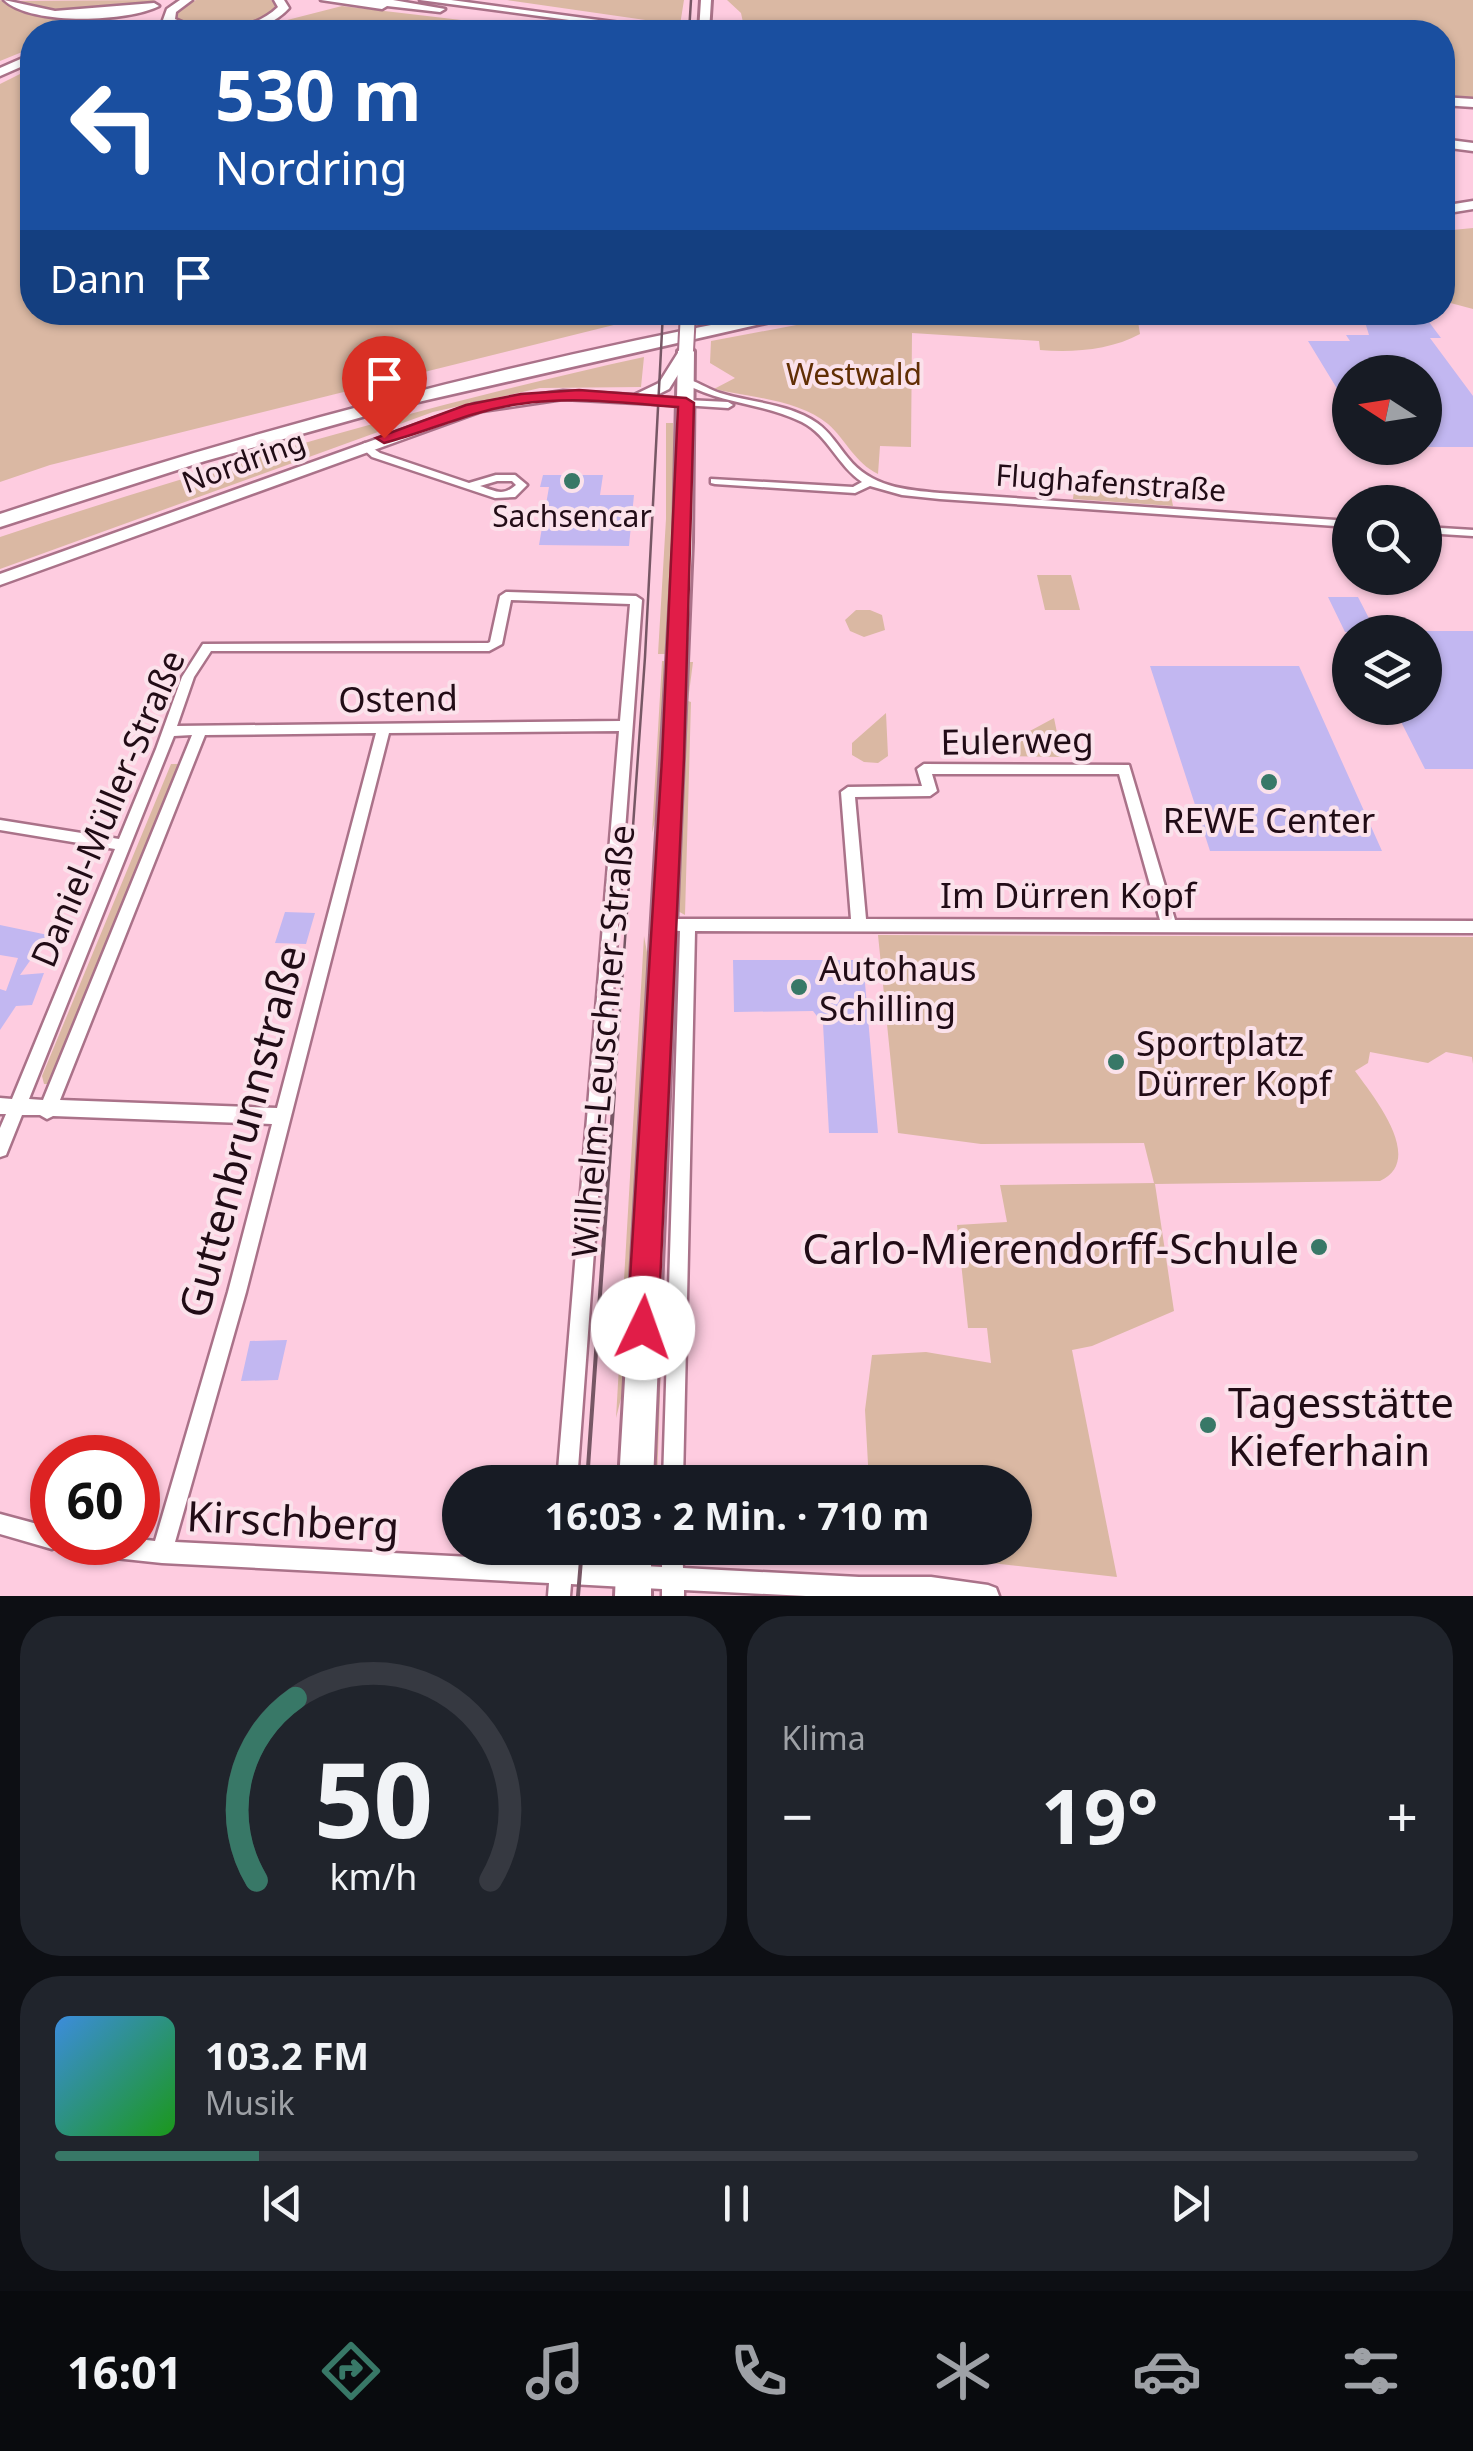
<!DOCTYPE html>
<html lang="de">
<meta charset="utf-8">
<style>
body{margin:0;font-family:"Noto Sans",sans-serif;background:#20242c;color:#f1f3f6;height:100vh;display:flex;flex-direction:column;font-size:38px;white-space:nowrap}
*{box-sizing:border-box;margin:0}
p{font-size:32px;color:#9ea1a6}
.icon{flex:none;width:55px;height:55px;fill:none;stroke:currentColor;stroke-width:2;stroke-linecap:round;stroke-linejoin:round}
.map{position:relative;height:1596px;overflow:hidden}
.sheet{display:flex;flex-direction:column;gap:20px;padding:20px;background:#0d0f14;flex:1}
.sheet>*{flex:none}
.guide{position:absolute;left:20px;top:20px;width:1435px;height:305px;border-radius:40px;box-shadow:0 2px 8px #0004;background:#1a4fa0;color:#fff;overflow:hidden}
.needle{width:65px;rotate:282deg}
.fabs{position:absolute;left:1332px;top:355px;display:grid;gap:20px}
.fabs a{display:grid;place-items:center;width:110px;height:110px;border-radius:50%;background:#171b24;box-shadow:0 2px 8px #0004;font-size:50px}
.speed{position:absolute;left:30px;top:1435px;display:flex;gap:20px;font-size:50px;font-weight:700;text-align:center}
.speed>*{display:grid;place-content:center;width:130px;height:130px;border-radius:50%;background:#171b24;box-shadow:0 2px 8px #0004;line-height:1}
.speed .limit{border:15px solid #d22;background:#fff;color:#111}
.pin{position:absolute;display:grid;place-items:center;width:85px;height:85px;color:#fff;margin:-102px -42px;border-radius:50% 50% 50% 0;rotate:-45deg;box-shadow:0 0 10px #0007}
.pin .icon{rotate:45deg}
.me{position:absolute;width:110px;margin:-55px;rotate:3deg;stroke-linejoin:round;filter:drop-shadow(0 0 8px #0008)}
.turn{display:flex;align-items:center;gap:35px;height:210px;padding:0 30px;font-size:45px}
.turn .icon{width:130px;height:130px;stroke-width:2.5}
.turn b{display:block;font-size:70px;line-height:85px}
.then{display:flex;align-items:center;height:95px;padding:0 30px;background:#0003;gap:20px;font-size:38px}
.big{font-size:75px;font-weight:700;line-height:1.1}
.sheet .card{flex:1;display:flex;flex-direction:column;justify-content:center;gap:15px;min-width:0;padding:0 35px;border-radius:40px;background:#20242c}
.sheet .dial{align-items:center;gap:0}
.dial svg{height:260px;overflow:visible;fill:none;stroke:#363941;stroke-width:7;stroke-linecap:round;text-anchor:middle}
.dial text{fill:#f1f3f6;stroke:none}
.song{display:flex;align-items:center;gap:30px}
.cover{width:120px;height:120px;border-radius:15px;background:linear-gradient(135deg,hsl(210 70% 55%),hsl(120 70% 35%))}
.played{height:10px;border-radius:5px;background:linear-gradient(90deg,#387867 15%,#363941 15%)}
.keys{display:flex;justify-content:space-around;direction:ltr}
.heat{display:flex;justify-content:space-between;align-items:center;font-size:55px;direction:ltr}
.sheet .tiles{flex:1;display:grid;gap:20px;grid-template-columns:1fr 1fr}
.card:last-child{grid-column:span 2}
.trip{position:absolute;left:442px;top:1465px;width:590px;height:100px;border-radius:50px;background:#171b24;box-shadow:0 2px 8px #0004;font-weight:700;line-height:100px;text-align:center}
.tabs{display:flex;height:160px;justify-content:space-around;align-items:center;background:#090b0e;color:#9ea1a6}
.tabs .icon{width:70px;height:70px}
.tabs .selected{color:#387867}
.tabs b{font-size:45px;color:#f1f3f6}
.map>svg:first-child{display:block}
</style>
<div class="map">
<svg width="1473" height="1596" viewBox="0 0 1473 1596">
<rect width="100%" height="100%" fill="#fecce0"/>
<path fill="#dab8a3" d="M0 0 28 13H126L73 32H32V48L0 61Z
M156 0C122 12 47 21 16 1Z
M196 0H271L278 8C257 31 203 34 176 20L179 9Z
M507 0H684L680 25Z
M727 0H1473V102L1443 99 1442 32H745L741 13Z
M342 6 563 32H240Z
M32 68V312L650 313V316L50 465 0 482V84Z
M1473 228V309L1443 301 1442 231Z
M860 313V312L1368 313 1353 323 1299 325 1137 315 1140 334C1111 350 1072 353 1040 350L1039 341 912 333 911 447 880 446 878 474C855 463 846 440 828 424 799 400 750 397 714 389L735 378 710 363 711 341Z
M644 357 641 387 540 388 433 412 0 569V537C212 467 425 405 644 357Z
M666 423H673L675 490 667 654H658L666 519Z
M1075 480 1169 486 1173 506 1073 499Z
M1037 575H1071L1080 610H1045Z
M856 610H870L882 615 885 630 864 637 850 631 845 620Z
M662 661H667L659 804 652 833Z
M688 662H693L688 701 691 702 685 915 676 910 674 881 681 854Z
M886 713 888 756 878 763 864 762 852 755V743Z
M1054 718 1062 757 1008 756 1006 744Z
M171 764H180L50 1084H44L42 1076Z
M878 935 1473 937V1064L1472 1057 1446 1052 1428 1063 1370 1052 1368 1063 1355 1071C1373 1096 1426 1160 1380 1181L1155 1184 1174 1311 1092 1346 1072 1350 1117 1577 973 1561 873 1558V1548H1015V1482H869L865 1410 872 1355 926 1352 991 1363 987 1328H968L957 1225 1007 1222 1000 1185 1154 1183 1144 1143 981 1144 898 1133Z
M644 936 651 974 631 1359 616 1418Z
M677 951 678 1009 672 1043 657 1482 654 1423Z"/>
<path fill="#c2b7f1" d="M1365 322H1429L1441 338H1430L1473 396V447H1425V372H1350V410L1308 341H1350L1346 335H1369Z
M543 475H603L600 495H634L629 546 539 545 549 487H540Z
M1328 597H1358L1376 632H1345Z
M1425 631H1473V769H1425L1394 708H1425Z
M1150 666H1299L1382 851H1210Z
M285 912 315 913 306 944 275 943Z
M0 925 48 935 20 975 44 973 32 1005 16 1006 0 1030V989L6 991 18 958 0 955Z
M733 960H863L878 1133H829L823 1024 813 1011 734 1012Z
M287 1340 278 1380 241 1381 250 1341Z"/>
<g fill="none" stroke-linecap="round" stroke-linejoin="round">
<g stroke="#aa7289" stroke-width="5">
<path id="minor" d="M684 379C696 380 707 389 720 393 751 403 788 403 817 423 830 432 838 446 848 458 871 487 905 490 940 493L1350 521V527L940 499 902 495 870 486 855 493 715 484 711 483V479L853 487 862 482C838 466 828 435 802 422 764 403 721 404 684 383Z
M686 400 728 402 733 405 728 408 683 405 681 403Z
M365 443 380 453 469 483 496 475H515L527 485 515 497 495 498 372 457 360 446ZM497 481H512L516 485C502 497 496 491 480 486Z
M1425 527 1473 530V536L1425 533Z
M506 592 636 596 642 600 577 1482H557L619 731 389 733 246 1292 175 1542 551 1561 552 1548H572V1562L662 1567V1548H682L683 1568 859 1577H931L988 1585 996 1588 999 1596H806L684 1590V1596H662V1589L571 1584 570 1596H548L549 1583 162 1563 68 1553 61 1549 59 1546 52 1549 0 1534V1514L52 1528V1542H138V1539L155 1541 228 1292 272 1124 53 1116 47 1119 40 1115H22L6 1155 0 1157V1128L6 1114H0V1098L12 1099 115 849 0 830V820L119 839 156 749 182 677 203 644 488 643 490 642 500 596ZM511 600 630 604 620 721 177 726 194 677 211 651H489L502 644ZM376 733 277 1108 60 1100 205 735ZM192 735 43 1100 29 1099 174 736Z
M924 764 1129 765 1175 920 1473 921V933L695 931 683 1482H663L680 931 657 929 655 925 657 921 662 919H851L841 792 848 787 922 786 917 769ZM932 774H1119L1160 920 866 919 855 797 930 796 937 791Z"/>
</g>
<g stroke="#aa7289" stroke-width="5">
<path id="secondary" d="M681 348 693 351 669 389 653 397 686 399 693 403 691 406 563 399 482 411 0 585V574L474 404 563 391 634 395 659 383Z"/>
</g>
<g stroke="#aa7289" stroke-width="6">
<path id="primary" d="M701 0H711L709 32H699Z
M686 346 694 351 692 542 653 1482H619L674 542 678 351Z
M617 1548H651V1596H615Z"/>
</g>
<g stroke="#aa7289" stroke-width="5">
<path id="motorway" d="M4 0 55 11 154 3 159 6C128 22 31 26 4 0Z
M180 0H192L176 12 175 19C206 35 252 32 278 7L274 0H284L289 8C262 38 196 45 163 20L167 9Z
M321 0H393L445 9 440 12 387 6 382 9Z
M420 0H451L687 32H658Z
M32 54V62L0 76V68Z
M1442 97 1473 99V107L1442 105Z
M1442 139 1473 143V151L1442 147Z
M1473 201V209L1442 214V206Z
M777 312H814L405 405 205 461 0 527V514C255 429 513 362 777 312Z"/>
</g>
<use href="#minor" fill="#fff" fill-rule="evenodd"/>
<use href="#secondary" fill="#fff" fill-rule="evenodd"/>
<use href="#primary" fill="#fff" fill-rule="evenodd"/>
<use href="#motorway" fill="#fff" fill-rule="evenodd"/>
<path stroke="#775765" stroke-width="2.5" d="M689 32 691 0
M614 1095 645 657 663 312"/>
<path stroke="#775765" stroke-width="4" d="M587 1482 614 1093
M578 1596 582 1548"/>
<g stroke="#aa7289" stroke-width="18" stroke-linecap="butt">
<path id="primary-bridge" d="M686 351 688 312"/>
</g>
<use href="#primary-bridge" stroke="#fff" stroke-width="14"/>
</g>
<path fill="#e11d48" stroke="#92132f" stroke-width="2.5" d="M579 390 686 398 694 403 684 758 658 1328 654 1339 643 1343 632 1339 627 1328 662 758 678 407C626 403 572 396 520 404 473 410 430 431 384 443L376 438 466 405 521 394Z"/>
<g fill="#387867" stroke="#fbe2eb" stroke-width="4">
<circle cx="572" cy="481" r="10"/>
<circle cx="1269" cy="782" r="10"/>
<circle cx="799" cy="987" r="10"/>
<circle cx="1116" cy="1062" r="10"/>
<circle cx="1319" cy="1247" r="10"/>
<circle cx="1208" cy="1425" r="10"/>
</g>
<g text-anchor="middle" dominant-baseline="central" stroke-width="8" stroke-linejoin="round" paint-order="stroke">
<g font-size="30" fill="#612e04" stroke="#fbe2eb">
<text x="854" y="373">Westwald</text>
</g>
<g font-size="30" fill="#210c16" stroke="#fbe2eb">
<text transform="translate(243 461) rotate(-20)">Nordring</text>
<text transform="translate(1111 482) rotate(4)">Flughafenstraße</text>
</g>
<g font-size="30" fill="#210c16" stroke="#fbe2eb">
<text x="572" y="515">Sachsencar</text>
</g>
<g font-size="35" fill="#210c16" stroke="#fbe2eb">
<text transform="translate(398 698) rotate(-1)">Ostend</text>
<text transform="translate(1017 740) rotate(-1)">Eulerweg</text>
<text transform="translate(107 808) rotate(-67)">Daniel-Müller-Straße</text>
<text x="1068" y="894">Im Dürren Kopf</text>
<text transform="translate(602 1041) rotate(-85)">Wilhelm-Leuschner-Straße</text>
</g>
<g font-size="35" fill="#210c16" stroke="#fbe2eb" text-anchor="start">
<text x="1269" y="819" text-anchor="middle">REWE Center</text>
<text x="819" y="967">Autohaus<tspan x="819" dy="40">Schilling</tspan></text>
<text x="1136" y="1042">Sportplatz<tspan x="1136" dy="40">Dürrer Kopf</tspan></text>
</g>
<g font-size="42" fill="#210c16" stroke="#fbe2eb">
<text transform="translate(241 1131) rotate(-75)">Guttenbrunnstraße</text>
<text transform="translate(293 1520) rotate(3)">Kirschberg</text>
</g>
<g font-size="42" fill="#210c16" stroke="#fbe2eb" text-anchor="end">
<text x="1299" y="1247">Carlo-Mierendorff-Schule</text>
<text x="1228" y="1401" text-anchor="start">Tagesstätte<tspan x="1228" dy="48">Kieferhain</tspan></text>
</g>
</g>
</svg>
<div class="fabs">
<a><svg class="needle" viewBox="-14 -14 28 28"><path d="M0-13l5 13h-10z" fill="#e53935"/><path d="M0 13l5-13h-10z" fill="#9ea1a6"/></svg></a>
<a><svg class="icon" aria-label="search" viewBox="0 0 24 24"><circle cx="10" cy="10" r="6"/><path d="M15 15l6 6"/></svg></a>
<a><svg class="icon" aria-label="layers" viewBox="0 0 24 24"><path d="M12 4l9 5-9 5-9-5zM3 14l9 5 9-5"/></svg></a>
</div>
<div class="speed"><div class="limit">60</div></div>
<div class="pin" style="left:384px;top:438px;background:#d93025"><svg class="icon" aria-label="arrive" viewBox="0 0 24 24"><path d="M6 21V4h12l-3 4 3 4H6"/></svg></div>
<svg class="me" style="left:643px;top:1328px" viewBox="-20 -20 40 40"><circle r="19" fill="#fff"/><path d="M0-13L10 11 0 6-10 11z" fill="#e11d48"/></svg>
<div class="trip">16:03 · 2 Min. · 710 m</div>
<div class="guide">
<div class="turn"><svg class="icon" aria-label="left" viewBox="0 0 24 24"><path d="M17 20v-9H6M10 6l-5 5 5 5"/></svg><div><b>530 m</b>Nordring</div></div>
<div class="then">Dann<svg class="icon" aria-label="arrive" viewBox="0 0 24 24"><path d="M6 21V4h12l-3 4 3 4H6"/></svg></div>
</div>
</div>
<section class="sheet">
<div class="tiles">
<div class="card dial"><svg viewBox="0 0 100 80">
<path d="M14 69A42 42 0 1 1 86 69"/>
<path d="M14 69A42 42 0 0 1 26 13" stroke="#387867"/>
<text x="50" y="56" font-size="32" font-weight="700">50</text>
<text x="50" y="72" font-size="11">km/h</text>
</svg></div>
<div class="card"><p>Klima</p>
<div class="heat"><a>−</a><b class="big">19°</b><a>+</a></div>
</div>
<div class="card">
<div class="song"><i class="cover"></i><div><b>103.2 FM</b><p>Musik</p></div></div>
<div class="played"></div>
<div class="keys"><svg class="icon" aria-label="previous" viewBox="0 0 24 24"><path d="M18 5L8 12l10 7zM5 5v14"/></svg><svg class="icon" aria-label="pause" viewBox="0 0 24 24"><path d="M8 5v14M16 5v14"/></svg><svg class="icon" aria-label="next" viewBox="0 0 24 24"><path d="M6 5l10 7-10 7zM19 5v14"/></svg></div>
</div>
</div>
</section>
<nav class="tabs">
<b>16:01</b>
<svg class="icon selected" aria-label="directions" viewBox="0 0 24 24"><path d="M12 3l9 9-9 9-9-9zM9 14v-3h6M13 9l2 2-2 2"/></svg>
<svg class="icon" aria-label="music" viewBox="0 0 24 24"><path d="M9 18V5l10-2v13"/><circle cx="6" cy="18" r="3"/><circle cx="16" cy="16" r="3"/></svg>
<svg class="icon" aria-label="phone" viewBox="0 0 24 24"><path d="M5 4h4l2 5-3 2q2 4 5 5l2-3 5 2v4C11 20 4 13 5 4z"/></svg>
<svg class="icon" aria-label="climate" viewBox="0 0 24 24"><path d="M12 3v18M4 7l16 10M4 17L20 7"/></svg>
<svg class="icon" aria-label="car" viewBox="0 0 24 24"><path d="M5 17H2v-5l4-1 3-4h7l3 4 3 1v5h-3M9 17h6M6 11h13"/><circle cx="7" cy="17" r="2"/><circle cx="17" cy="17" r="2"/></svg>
<svg class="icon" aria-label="filters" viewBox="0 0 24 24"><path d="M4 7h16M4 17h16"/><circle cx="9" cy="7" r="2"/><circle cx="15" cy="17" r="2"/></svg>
</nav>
